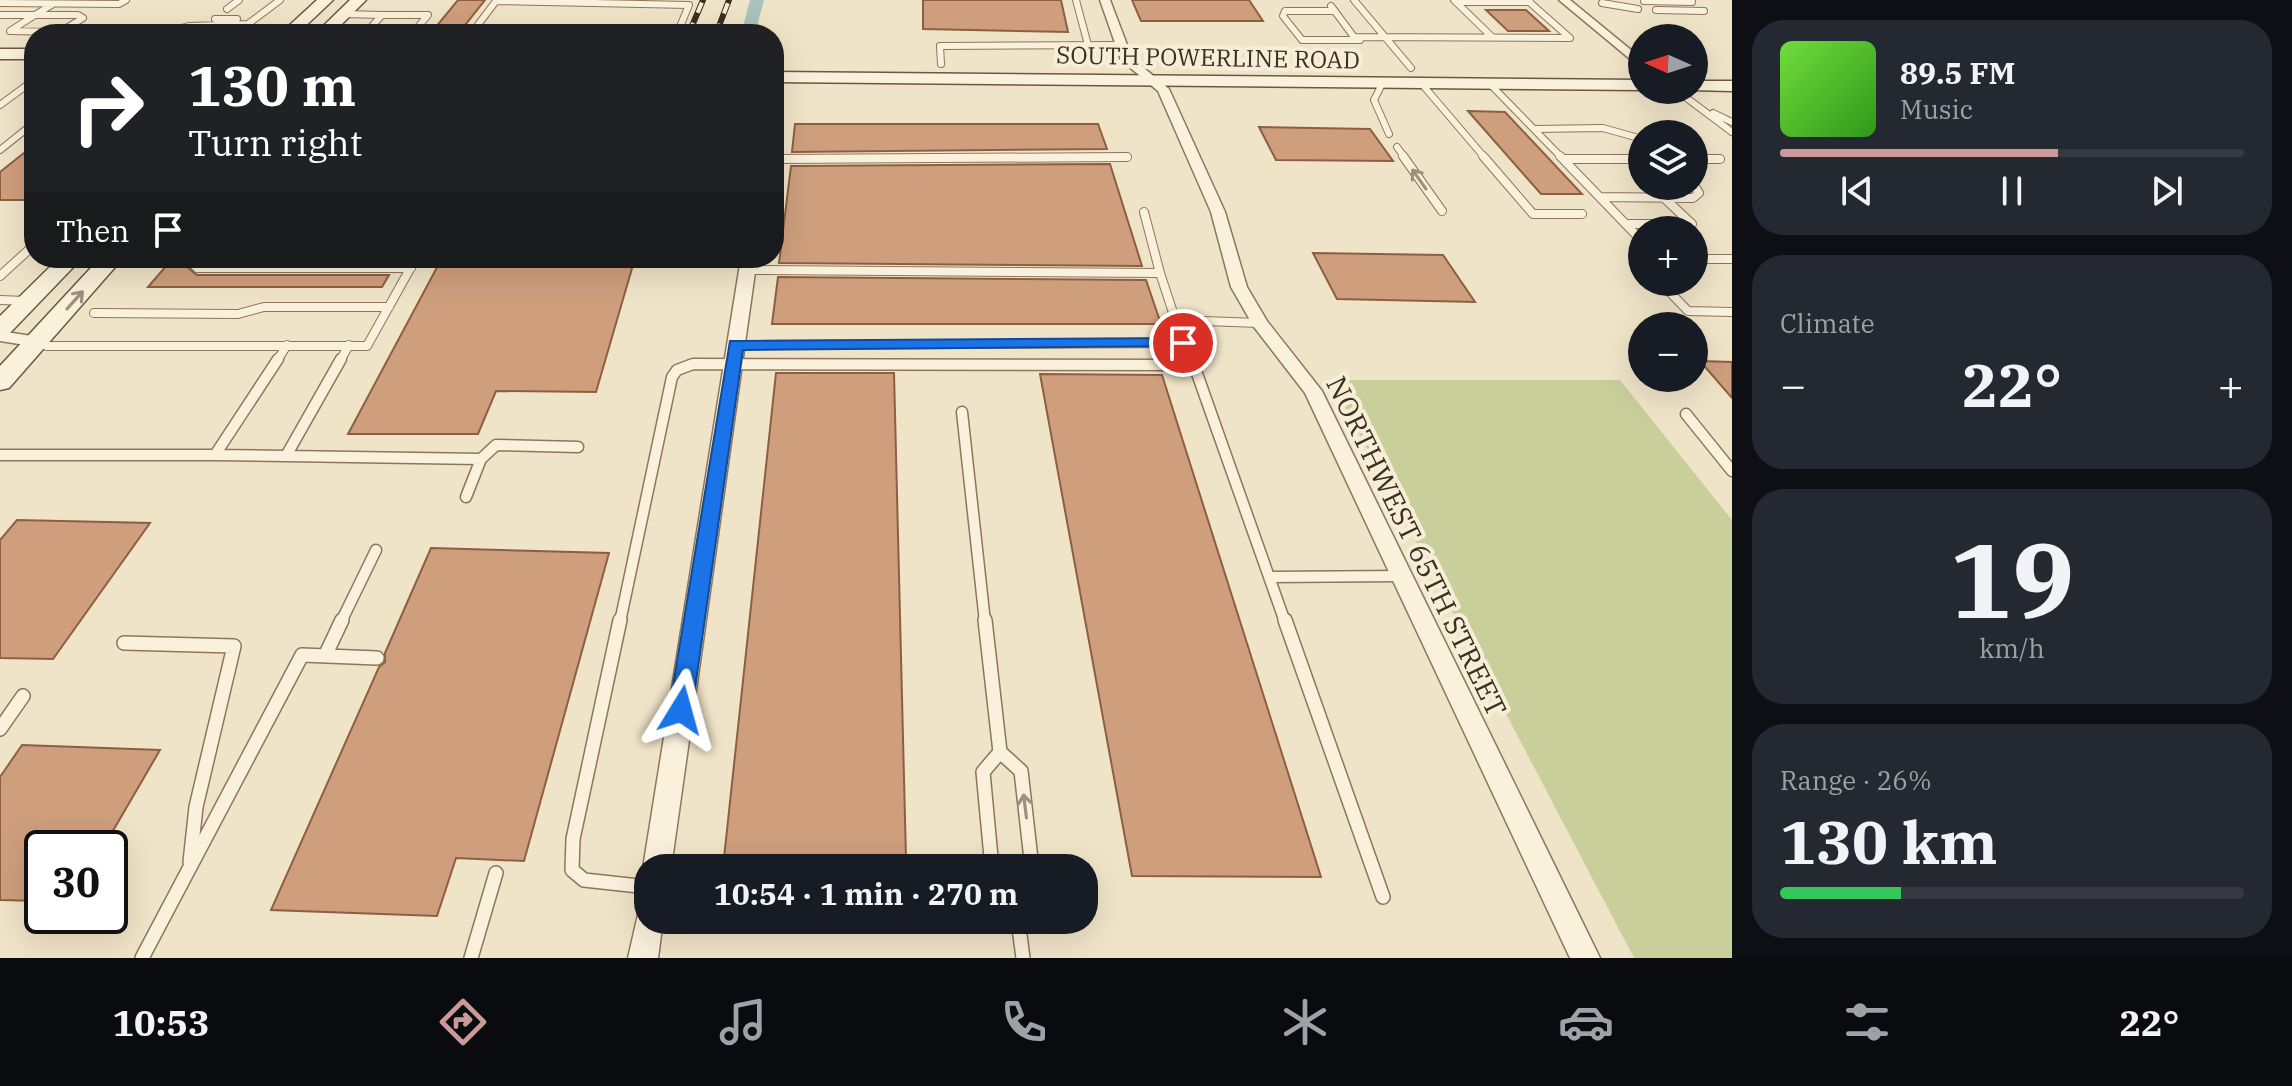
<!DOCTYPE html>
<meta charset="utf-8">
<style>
body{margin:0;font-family:"IBM Plex Serif",serif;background:#242831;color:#f1f3f6;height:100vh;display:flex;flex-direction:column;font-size:30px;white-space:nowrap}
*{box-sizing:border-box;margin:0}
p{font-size:26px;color:#9ea1a6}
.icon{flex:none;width:44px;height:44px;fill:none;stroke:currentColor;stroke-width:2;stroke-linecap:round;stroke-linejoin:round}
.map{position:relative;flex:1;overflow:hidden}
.details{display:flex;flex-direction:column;gap:20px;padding:20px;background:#0d0f14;width:560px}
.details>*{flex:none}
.guide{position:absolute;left:24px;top:24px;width:760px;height:244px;border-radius:32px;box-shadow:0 8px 32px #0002;background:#202124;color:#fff;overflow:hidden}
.needle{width:52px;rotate:273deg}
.buttons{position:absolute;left:1628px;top:24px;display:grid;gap:16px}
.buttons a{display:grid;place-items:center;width:80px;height:80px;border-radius:50%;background:#171b24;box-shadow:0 8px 32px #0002;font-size:40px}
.speed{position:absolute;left:24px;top:830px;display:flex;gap:16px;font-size:40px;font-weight:700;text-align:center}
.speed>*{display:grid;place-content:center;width:104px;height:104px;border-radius:50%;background:#171b24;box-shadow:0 8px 32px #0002;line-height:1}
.speed .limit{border:4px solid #111;border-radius:12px;background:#fff;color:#111}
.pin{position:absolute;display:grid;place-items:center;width:68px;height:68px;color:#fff;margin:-34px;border:4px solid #fff;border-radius:50%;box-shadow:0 2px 8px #0007}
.me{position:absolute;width:88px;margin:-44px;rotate:8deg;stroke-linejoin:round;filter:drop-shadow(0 0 6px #0008)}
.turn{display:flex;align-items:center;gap:28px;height:168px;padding:0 32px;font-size:36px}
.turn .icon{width:104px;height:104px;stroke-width:2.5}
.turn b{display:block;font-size:56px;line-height:68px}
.then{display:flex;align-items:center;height:76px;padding:0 32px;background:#0003;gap:16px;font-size:30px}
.big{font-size:60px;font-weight:700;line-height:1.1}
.details .card{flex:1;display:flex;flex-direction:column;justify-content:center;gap:12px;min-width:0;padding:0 28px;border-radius:32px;background:#242831}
.details .dial{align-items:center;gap:0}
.dial b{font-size:104px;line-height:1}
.song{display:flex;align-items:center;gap:24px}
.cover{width:96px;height:96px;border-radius:12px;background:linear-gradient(135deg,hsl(100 70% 55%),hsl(110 70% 35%))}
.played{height:8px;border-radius:4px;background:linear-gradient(90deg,#cc999b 60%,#363941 60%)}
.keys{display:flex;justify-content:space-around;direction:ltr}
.heat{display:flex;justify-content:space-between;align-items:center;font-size:44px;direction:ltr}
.charge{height:12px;border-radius:6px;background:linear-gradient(90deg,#34c759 26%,#363941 0)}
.trip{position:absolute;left:634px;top:854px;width:464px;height:80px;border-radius:32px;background:#171b24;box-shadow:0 8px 32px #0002;font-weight:700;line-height:80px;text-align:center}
.menu{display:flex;height:128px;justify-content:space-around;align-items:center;background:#090b0e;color:#9ea1a6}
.menu .icon{width:56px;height:56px}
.menu .selected{color:#cc999b}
.menu b{font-size:36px;color:#f1f3f6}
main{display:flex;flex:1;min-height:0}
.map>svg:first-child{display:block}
</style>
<main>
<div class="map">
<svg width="1732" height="958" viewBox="0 0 1732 958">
<rect width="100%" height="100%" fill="#f0e4c8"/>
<path fill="#c9cf9b" d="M1331 380H1620L1732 520V958H1634Z"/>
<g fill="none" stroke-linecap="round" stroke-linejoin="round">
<path fill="#a9c4bc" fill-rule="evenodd" d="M750 0H764L755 34H741Z"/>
</g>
<path fill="#cf9f7d" stroke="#8d5f41" stroke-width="2" d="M458 0H485L458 34H430Z
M923 0H1061L1068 32 923 29Z
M1132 0H1249L1263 21H1141Z
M1486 10H1526L1549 31H1508Z
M1468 111 1505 112 1582 194H1541Z
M795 124H1098L1107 149 792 152Z
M1259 127 1370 129 1393 161 1276 160Z
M34 145V200H0V172Z
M1110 164 1142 266 779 263 791 166Z
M1313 253 1443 255 1475 302 1337 299Z
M173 258H187L186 266 197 275H389L382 287H148Z
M204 258H400L398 261H203Z
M442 258H635L596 392 496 391 478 434H348Z
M778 277 1146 280 1161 324H772Z
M1700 361 1732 362V398Z
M776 373H894L906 859 724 858Z
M1040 374 1162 375 1321 877 1132 876Z
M17 520 150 523 53 659 0 658V540Z
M431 548 609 553 524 861 456 858 437 916 271 910 379 667 385 662V653Z
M22 745 160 750 103 848H42V901L0 900V777Z"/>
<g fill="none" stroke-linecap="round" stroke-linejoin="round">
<g stroke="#8d765c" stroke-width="8">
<path id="service-far3" d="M1076 0 1088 45
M1354 0 1411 68
M1454 0 1492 37
M1644 1 1692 2
M1456 2H1530
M0 3 119 4 126 0
M1602 3 1638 9
M1331 6 1354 37 1570 38 1527 0
M227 9 239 0
M1656 10 1704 11
M1335 11H1285L1283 16 1302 40H1360
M344 14 382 15 365 34
M0 15H35
M35 15H78L83 18 60 32 10 31Z
M35 15 53 4
M382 15H428L412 34
M215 19H237
M159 34 189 26 248 24 280 0
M471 34 496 1 689 5 677 34
M941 64 940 46 1122 45
M1383 82 1374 100 1389 134
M1421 83 1485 158
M1489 83 1562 158
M1676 90 1732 132
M0 105 34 80
M1713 113 1732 122
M1534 129 1603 128 1642 139
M1397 147 1405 158
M0 150 34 123
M949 158 1127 157"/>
</g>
<g stroke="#8d765c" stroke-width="10">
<path id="service-far2" d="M1403 156 1442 211
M1483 156 1533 214H1582
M1560 156 1642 241
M774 159 1127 157
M1563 159H1642
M1694 159H1720
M1600 197 1693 198 1699 193 1694 185
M1144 212 1160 273
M1626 224H1692L1663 197
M197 258 192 263 197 268H411
M1642 259 1638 258 1642 263
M1694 259H1732
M0 276 34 245
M1660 282 1688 311 1732 312
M0 300 26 301
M94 313 238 314 264 307H389
M1175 320 1260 323
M38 342 47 346H367L416 258
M736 345 1183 343 1160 273 747 270
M277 361 287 345
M340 361 349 345"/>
</g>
<g stroke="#8d765c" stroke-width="13">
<path id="service-far1" d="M278 359 215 455 481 459 496 445 578 447
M962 412 985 622
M1686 414 1732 471
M0 455H215
M286 456 341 359
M466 497 481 459
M1269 577 1402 576
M341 622 376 550
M620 622 672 377 677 370 693 364 1194 365 1285 622"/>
</g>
<g stroke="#8d765c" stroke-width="16">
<path id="service" d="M620 620 573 839 572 870 584 880 648 887
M985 620 1000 752 1021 771 1032 868
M1285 620 1383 897
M124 643 234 646 196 807 190 862
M325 656 342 620
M0 729 23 696
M992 868 983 772 1000 752
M1018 920 1023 958
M142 958 302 655 377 658
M471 958 496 873"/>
</g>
<g stroke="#8d765c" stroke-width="3">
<path id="minor" d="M1100 0H1110L1132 58 1169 89 1225 212 1247 287 1267 321 1322 391 1600 958H1570L1305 393 1254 327 1231 287 1211 212 1158 91 1121 60Z
M1559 0H1570L1642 59V69Z
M777 73 783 77 780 95 774 99V74Z
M741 258H757L671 868H648V878L643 868Z
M0 331 38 337 47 342 38 347 0 341Z
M648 906V920H663L658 958H628L639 910Z"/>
</g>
<g stroke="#6f573f" stroke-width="3">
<path id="secondary" d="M317 0H333L297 34H280Z
M350 0H366L332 34H315Z
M0 49H34V59H0Z
M774 72 1642 80 1643 90 774 82Z
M1694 81H1732V91L1689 90H1694Z
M59 258H82L8 335 0 337V316Z
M100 258H123L9 388 0 390V366Z"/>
</g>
<use href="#service-far3" stroke="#faf1dc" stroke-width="6"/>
<use href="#service-far2" stroke="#faf1dc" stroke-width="8"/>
<use href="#service-far1" stroke="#faf1dc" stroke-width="10"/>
<use href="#service" stroke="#faf1dc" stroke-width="13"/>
<use href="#minor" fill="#faf1dc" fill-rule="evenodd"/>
<use href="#secondary" fill="#faf1dc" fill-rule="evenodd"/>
<g stroke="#3d2e20" stroke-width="6">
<path id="rail" d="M689 33 703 0
M716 34 729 0"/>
</g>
<use href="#rail" stroke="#f7eed8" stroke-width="4" stroke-dasharray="11" stroke-linecap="butt"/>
</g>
<defs><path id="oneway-shaft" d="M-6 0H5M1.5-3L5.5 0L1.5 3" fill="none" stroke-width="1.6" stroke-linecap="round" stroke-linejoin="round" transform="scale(2)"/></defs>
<g stroke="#9c907e">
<use href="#oneway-shaft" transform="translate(1419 179) rotate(-125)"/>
<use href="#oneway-shaft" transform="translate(75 300) rotate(-48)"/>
<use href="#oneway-shaft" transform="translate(1025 806) rotate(-97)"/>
</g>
<path fill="#1a73e8" stroke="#114b97" stroke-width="2" d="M1183 338 1190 343 1188 346 743 350 692 710 688 717 681 720 673 717 669 710 730 341Z"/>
<g text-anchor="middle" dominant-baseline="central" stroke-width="8" stroke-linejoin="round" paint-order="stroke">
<g font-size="24" fill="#3d2e20" stroke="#f7eed8">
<text transform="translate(1208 57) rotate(1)">SOUTH POWERLINE ROAD</text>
</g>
<g font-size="28" fill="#3d2e20" stroke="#f7eed8">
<text transform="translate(1417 546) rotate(64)">NORTHWEST 65TH STREET</text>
</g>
</g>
</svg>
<div class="buttons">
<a><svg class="needle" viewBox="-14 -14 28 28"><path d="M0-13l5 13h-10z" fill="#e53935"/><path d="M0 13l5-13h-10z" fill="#9ea1a6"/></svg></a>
<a><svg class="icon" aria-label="layers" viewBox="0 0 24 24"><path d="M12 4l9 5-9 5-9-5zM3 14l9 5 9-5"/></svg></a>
<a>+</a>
<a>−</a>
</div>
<div class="speed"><div class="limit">30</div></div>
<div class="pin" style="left:1183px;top:343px;background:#d93025"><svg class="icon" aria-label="arrive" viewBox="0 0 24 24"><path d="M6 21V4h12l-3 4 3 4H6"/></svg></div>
<svg class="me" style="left:681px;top:710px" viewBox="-20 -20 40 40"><path d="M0-17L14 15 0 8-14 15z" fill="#1a73e8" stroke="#fff" stroke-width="4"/></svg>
<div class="trip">10:54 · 1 min · 270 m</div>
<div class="guide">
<div class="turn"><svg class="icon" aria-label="right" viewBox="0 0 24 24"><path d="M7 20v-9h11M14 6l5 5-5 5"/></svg><div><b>130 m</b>Turn right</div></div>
<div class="then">Then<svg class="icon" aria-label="arrive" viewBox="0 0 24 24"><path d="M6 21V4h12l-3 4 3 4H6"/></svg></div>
</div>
</div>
<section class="details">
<div class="card">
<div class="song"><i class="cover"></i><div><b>89.5 FM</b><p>Music</p></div></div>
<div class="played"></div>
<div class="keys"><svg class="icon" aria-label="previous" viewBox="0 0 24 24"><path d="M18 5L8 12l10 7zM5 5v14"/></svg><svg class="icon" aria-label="pause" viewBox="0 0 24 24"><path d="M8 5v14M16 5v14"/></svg><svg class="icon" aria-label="next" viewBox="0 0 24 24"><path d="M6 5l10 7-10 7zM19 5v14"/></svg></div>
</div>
<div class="card"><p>Climate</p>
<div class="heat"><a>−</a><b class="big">22°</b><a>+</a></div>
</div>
<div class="card dial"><b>19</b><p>km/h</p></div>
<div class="card"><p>Range · 26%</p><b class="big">130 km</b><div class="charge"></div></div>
</section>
</main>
<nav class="menu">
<b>10:53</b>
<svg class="icon selected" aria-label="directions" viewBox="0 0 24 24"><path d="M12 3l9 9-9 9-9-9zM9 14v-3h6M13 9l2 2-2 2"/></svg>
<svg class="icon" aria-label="music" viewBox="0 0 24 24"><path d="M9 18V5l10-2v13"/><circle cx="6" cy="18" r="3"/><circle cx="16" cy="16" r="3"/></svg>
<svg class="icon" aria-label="phone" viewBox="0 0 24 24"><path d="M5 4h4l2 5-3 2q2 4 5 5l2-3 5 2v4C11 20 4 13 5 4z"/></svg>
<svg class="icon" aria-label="climate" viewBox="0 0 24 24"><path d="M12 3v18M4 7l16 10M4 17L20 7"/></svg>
<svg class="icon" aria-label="car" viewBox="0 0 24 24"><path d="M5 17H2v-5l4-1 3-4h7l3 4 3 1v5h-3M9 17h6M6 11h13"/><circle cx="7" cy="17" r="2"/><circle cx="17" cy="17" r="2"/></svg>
<svg class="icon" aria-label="filters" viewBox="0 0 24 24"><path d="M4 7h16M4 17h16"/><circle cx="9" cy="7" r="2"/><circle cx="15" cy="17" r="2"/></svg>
<b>22°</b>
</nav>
